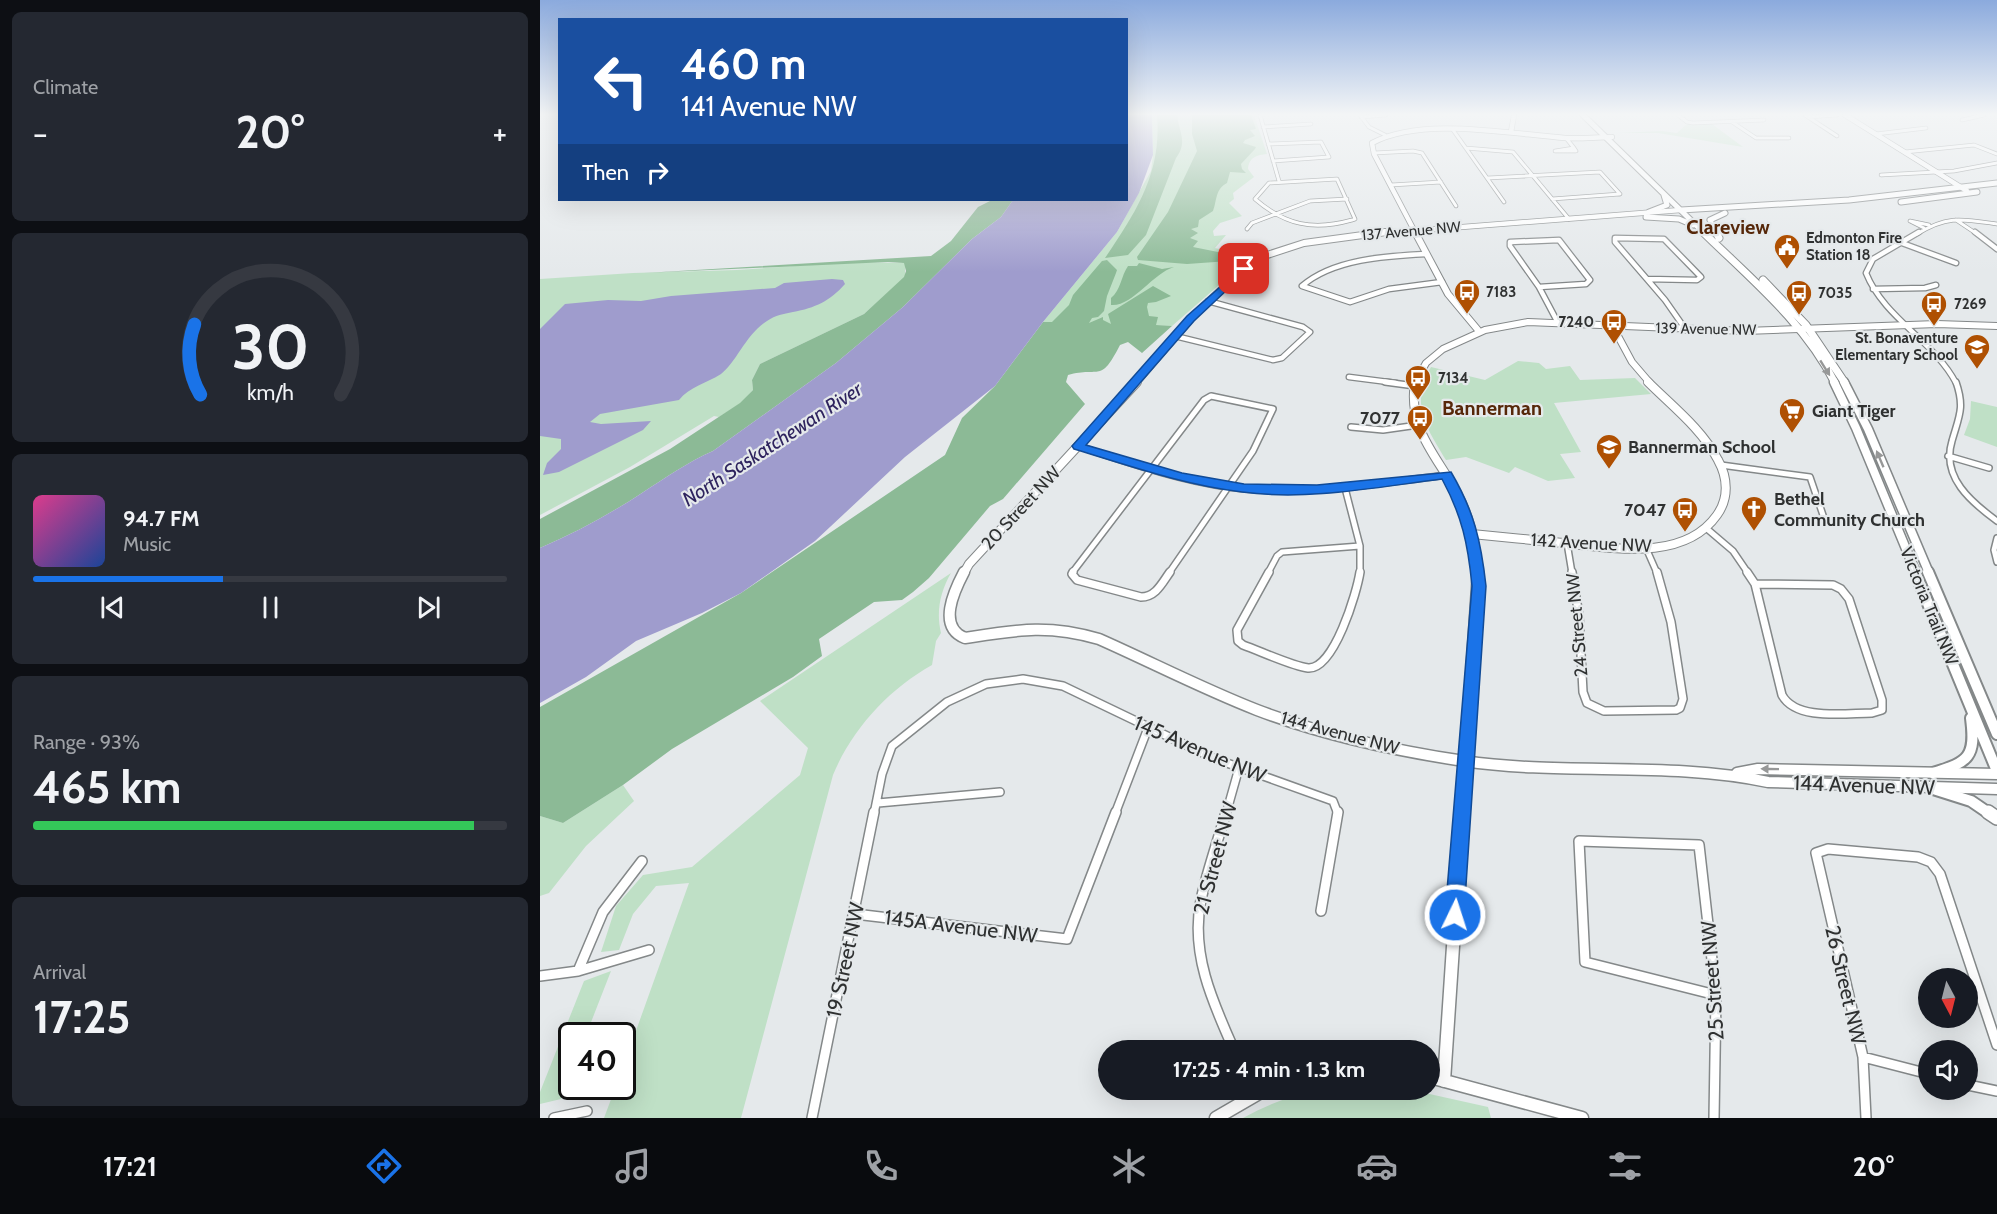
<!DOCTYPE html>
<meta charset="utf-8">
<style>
body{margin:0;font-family:Cabin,sans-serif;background:#242831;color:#f1f3f6;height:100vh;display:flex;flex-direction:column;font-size:22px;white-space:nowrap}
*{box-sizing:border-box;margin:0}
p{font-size:20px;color:#9ea1a6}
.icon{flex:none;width:33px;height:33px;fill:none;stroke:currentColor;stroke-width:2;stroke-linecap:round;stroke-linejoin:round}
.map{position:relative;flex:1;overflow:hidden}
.panel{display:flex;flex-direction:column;gap:12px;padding:12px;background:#0d0f14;width:540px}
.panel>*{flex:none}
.guide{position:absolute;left:18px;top:18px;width:570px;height:183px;border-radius:0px;box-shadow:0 6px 24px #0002;background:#1a4fa0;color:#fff;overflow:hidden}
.needle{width:39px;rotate:173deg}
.fabs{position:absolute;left:1378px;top:968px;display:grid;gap:12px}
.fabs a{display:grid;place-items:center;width:60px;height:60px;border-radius:50%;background:#171b24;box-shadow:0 6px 24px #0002;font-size:30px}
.speed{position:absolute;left:18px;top:1022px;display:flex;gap:12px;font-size:30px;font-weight:700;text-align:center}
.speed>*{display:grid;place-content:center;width:78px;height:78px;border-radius:50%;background:#171b24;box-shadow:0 6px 24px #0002;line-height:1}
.speed .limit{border:3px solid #111;border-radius:9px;background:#fff;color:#111}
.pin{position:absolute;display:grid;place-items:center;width:51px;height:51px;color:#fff;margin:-26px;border-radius:12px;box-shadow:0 3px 9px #0006}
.me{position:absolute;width:66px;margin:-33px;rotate:4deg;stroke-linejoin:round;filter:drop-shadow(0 0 4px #0008)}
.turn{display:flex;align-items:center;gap:21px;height:126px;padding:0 24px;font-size:27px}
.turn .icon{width:78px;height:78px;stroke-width:2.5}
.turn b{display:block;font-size:42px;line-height:51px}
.then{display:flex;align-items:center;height:57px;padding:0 24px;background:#0003;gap:12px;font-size:22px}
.big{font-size:45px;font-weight:700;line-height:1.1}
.panel .card{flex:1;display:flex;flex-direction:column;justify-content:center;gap:9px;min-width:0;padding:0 21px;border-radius:9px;background:#242831}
.panel .dial{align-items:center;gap:0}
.dial svg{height:156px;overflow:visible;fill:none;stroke:#363941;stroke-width:7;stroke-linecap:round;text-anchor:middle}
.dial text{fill:#f1f3f6;stroke:none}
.song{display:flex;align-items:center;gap:18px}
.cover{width:72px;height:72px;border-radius:9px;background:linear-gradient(135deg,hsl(330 70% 55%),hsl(220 70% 35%))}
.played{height:6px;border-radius:3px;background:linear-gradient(90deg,#1a73e8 40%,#363941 40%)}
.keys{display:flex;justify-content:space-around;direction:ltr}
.heat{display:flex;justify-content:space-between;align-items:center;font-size:33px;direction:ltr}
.charge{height:9px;border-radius:4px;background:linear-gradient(90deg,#34c759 93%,#363941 0)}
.trip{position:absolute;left:558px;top:1040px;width:342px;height:60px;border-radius:30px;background:#171b24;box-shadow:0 6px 24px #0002;font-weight:700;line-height:60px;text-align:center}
.menu{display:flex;height:96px;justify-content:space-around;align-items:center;background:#090b0e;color:#9ea1a6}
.menu .icon{width:42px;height:42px}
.menu .on{color:#1a73e8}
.menu b{font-size:27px;color:#f1f3f6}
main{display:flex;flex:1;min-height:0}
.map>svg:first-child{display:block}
</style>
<main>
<section class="panel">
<div class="card"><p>Climate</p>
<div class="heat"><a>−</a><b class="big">20°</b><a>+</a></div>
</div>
<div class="card dial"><svg viewBox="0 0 100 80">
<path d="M14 69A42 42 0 1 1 86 69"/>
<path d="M14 69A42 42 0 0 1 11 33" stroke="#1a73e8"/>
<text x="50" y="56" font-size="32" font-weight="700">30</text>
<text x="50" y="72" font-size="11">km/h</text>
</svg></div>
<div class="card">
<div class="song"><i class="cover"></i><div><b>94.7 FM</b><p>Music</p></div></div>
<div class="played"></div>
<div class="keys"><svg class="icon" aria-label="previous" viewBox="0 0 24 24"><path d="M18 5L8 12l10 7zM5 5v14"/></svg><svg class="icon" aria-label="pause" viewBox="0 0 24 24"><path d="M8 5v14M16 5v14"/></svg><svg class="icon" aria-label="next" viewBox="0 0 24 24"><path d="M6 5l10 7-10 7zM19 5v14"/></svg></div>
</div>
<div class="card"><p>Range · 93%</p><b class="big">465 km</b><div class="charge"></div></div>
<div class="card"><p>Arrival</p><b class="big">17:25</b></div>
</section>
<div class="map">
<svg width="1457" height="1118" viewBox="0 0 1457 1118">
<rect width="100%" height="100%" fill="#e5e9eb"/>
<path fill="#bfe0c6" d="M612 115H714L727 154C717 155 709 157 708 169L714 177 693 193 694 199 689 203 702 216 680 223 673 231 674 236 686 235 675 248 711 257 632 326 503 322 577 232 611 171 613 155Z
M1147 124H1172L1203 147 1118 133H1078L1122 131 1137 133Z
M313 262 365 263V277L324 314 220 364 212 380 213 390 201 403 179 417 174 416 90 467 0 515V279L93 273 197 270Z
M978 361 999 363 1006 369 1030 366 1040 380 1095 378 1111 394 1014 403 1041 452 1020 454 1035 478 1008 481 975 467 969 473 926 457 906 460C887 428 869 404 891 367L945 380Z
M1431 401 1457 407V447L1424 435 1430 419Z
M411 573C400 592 396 612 401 633L396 641 392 665C349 689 312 729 293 775L201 1118H64L76 1086H82L83 1067 149 883 116 886 93 914 79 950 61 952 76 906 103 875 152 867 260 775 268 748 220 701Z
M83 785 94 801 46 846 9 893 0 896V816L23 823Z
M71 971 46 1035H32L31 1072 21 1099 0 1104V1092L44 981Z
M780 1089H867L948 1107 951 1118H703C728 1104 753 1095 780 1089Z"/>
<path fill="#8cba96" d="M617 115H637C639 132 648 142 636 158L606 235 588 255 565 258C596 212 622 173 617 115Z
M652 115H711L716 129 710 130 715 136 705 140 703 143 716 147 715 149 701 164 702 169 706 173 690 172 687 183C675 189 677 201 673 211L659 220 658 227 651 229 658 233 650 238 658 241 653 247 708 258 703 260 647 264 598 260 597 257 628 212 657 151 652 134Z
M452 200H473L461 217 432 239 363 307 296 363 173 451C148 462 125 478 102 493 70 514 35 533 0 548V519L130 449 200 403 213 390 212 380 220 364 324 314 364 277 366 271 364 263 348 262 104 273 391 256 411 241 438 207Z
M567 260 577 270 576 273 567 296 564 311 558 317 552 318 549 323 563 317V320L571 324 568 314 613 286 631 296 616 302 608 303 607 307 609 316 618 317 616 325 632 326 602 353 588 342 580 345C560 384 561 366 528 375L526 382 545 404 463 499 450 506 389 578 373 592 362 600 334 602 279 639 282 656 253 677 132 749 83 785 23 823 0 816V707L201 593 405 455 422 418 455 386 503 322H512L529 305 533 295 562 261Z
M599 263 622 269 634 267C613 273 592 307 571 305V298C581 290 581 276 588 266H597Z"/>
<path fill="#9f9ccd" d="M587 115H612L613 155 599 193 577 232 503 322 455 386 365 457 275 541 201 593 162 613 96 641 46 677 0 703V548C35 533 70 514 102 493 125 478 148 462 173 451L296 363 363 307 432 239 461 217 473 200H586Z
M292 279 303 280 305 284C290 301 275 308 253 312 243 314 236 315 227 321 206 334 196 363 181 374 167 383 149 387 139 400L60 414 50 422 61 424 111 421 103 430 19 472 3 475 7 463 21 449V439L0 436V329L25 304 68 300 101 301 131 296 235 288 244 283Z"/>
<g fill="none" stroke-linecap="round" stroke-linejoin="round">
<g stroke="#848889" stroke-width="4.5">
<path id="minor-far4" d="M720 115 739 181
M820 115 829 127 845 135
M1138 115 1147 122 1153 123 1224 120
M1265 115 1297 136
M821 117 846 115
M1268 117 1297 115
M1422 120 1444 115
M1192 122 1216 138H1249
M723 127 771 124
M913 130 964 202
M1336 134 1386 128
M1026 138 1034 148
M728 144 781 142 789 157 733 161
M926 148 973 152 1029 219
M1034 148 1036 151H1015Z
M1365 152 1434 145 1457 154
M834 153 873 151 882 153 916 206
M1341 175 1414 171 1457 163
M948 178 1060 172 1080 194
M797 179 815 219 812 220C773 231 745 225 715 199L729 183Z
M851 185 901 182
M1012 199 1080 194
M1416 220 1437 234
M1384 228 1370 221 1389 225
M707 229 712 223 770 201 807 199
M1377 234C1408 215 1422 219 1457 224"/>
</g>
<g stroke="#848889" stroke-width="7">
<path id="minor-far3" d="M1379 232 1333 259 1326 273C1344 318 1394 341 1416 383
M1435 232 1457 249
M1019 240 1050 280 1046 284 999 287 970 246V242Z
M1362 243 1416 263
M886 254C846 256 793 259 762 286L810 302 849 289 902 282
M1107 279 1157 280 1161 277 1124 239 1075 238V242L1125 300 1146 330
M999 287 1017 321
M1333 289 1385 288 1396 285
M635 336 733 360 742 358 770 332 763 327 668 301
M809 377 856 383"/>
</g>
<g stroke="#848889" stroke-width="8">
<path id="minor-far2" d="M845 382 875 386
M1416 382C1425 408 1419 416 1412 441 1401 477 1431 502 1457 521
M811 427 843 430 878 425
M538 446C587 462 637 480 688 487 760 497 834 484 906 475
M1408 456 1449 468
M1181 465 1270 477 1285 521
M805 488 820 546
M1166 528 1193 551 1208 573
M1457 538 1454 550 1457 562
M1027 543 1032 573
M1106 548 1117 573
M532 573 664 400 671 396 733 409 713 451 629 573
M728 573 737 556 742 552 820 546
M820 573V546"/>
</g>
<g stroke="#848889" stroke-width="10">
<path id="minor-far1" d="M533 572 532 574 537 580 601 597C616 597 622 583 630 572
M729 572 697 630 698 641 703 645C720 651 752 666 768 668 794 670 817 592 820 572
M1032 572 1039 616 1043 692 1047 703 1064 711 1136 710 1140 708 1143 699 1131 622 1117 572
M1207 572 1215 584
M1215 584 1293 585 1301 589 1309 599 1342 700V710L1332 713C1306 713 1256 721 1242 695Z
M338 803 460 792
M334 814 342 774 352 746 407 702 446 684 483 679 523 686 673 758 793 801 798 814
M575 814 608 728
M686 814 699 768"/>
</g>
<g stroke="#848889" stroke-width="12">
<path id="minor" d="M686 812C678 841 667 871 661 900 650 953 673 1003 694 1050
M1039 841 1159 845 1176 995 1045 962Z
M781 911 798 812
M315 914 527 939 576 812
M38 971 63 912 102 861
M0 976 38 971 109 950
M1323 1057 1389 1074
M1428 1085 1457 1091
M14 1118 47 1111
M272 1118 334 812
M1174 1118 1176 995
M1326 1118 1323 1057 1276 853 1288 849 1378 857 1391 862 1400 874 1457 1045"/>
</g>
<g stroke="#848889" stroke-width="6">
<path id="tertiary-far4" d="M1305 115 1427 191
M971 132 974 115
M833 234 1141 210
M876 234 834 154 832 143C882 116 970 134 1025 138 1041 139 1056 137 1072 137"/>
</g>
<g stroke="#848889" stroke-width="8">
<path id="tertiary-far3" d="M875 232 908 294 938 330
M1072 325 1092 362 1110 383
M596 383 655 314 704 269 721 257 764 243 845 232
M875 383 886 363 903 349 945 330 988 322 1205 331 1397 324 1457 326"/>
</g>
<g stroke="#848889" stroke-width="10">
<path id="tertiary-far2" d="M875 382C867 433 901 459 921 501 932 523 936 548 938 573
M932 534C962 537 993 540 1023 543 1072 548 1144 562 1177 515 1189 498 1188 478 1178 460 1162 429 1132 406 1108 382
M424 573 429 564 597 382"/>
</g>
<g stroke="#848889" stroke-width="13">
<path id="tertiary-far1" d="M424 572C414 591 397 627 425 638 477 630 507 624 559 639 611 662 663 689 717 710 780 734 857 751 924 761 1025 776 1129 761 1228 782L1457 789
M1197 773 1218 769 1457 774
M922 814 938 572"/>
</g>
<g stroke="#848889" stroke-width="15">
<path id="tertiary" d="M890 1077 1042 1118
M904 1081 922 812
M676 1118 726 1089"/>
</g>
<g stroke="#848889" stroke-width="7">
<path id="secondary-far4" d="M1043 115 1165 234
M1361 202 1437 192
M1141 210 1309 200 1457 183
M1109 212 1127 205 1124 195
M1106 217 1139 219 1153 225
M1177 234 1170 220 1185 213"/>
</g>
<g stroke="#848889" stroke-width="9">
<path id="secondary-far3" d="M1163 232C1210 278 1265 323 1295 383
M1176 232 1179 238
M1223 280 1266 325 1305 383"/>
</g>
<g stroke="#848889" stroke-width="11">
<path id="secondary-far2" d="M1294 382 1316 428 1376 573
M1304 382 1328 429 1389 573"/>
</g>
<g stroke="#848889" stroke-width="14">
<path id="secondary-far1" d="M1375 572 1457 771
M1388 572 1457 734
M1393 773C1429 762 1436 757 1431 718
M1390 788 1431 801 1450 814"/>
</g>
<g stroke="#848889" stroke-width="16">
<path id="secondary" d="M1448 812 1457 818"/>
</g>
<use href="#minor-far4" stroke="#fff" stroke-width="3"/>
<use href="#minor-far3" stroke="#fff" stroke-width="4.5"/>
<use href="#minor-far2" stroke="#fff" stroke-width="5"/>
<use href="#minor-far1" stroke="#fff" stroke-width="7"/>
<use href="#minor" stroke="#fff" stroke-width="9"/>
<use href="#tertiary-far4" stroke="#fff" stroke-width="4.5"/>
<use href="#tertiary-far3" stroke="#fff" stroke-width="6"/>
<use href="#tertiary-far2" stroke="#fff" stroke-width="8"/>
<use href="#tertiary-far1" stroke="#fff" stroke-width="10"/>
<use href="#tertiary" stroke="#fff" stroke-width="12"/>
<use href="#secondary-far4" stroke="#fff" stroke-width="5"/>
<use href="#secondary-far3" stroke="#fff" stroke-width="7"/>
<use href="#secondary-far2" stroke="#fff" stroke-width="8"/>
<use href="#secondary-far1" stroke="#fff" stroke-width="10"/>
<use href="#secondary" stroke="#fff" stroke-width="13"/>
</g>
<defs><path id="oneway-solid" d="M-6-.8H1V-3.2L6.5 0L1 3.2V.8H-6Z" transform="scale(1.5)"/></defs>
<g fill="#979898">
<use href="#oneway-solid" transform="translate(1285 368) rotate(58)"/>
<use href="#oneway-solid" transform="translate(1340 459) rotate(-113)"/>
<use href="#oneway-solid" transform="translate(1230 769) rotate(-179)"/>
</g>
<linearGradient id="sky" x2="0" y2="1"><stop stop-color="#8baadd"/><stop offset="0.42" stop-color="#f3f5f6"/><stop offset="1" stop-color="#f3f5f6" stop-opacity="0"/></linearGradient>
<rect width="1457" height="272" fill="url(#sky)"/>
<path fill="#1a73e8" stroke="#114b97" stroke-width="1.5" d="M704 266 708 269 707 271 654 321 546 445 642 473 704 484 777 485 911 472C934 511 941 541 946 586L924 915 921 922 915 925 908 922 905 915 932 586C928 544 922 516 902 479 837 487 768 501 702 492 644 485 590 466 534 449L532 446 647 316Z"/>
<defs>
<g id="civic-pin" transform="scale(1.35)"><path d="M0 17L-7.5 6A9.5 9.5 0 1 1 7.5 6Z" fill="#af5002" stroke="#e5e9eb"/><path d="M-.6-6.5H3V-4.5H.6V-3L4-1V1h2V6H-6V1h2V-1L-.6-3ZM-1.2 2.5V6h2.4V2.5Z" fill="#fff"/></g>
<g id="bus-pin" transform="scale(1.35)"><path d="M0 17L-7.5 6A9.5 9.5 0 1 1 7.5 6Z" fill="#af5002" stroke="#e5e9eb"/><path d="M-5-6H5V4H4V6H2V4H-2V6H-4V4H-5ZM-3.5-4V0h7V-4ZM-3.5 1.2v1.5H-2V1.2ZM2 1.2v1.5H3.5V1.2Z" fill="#fff"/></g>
<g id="school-pin" transform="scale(1.35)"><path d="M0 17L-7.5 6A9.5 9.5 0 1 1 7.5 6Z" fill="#af5002" stroke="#e5e9eb"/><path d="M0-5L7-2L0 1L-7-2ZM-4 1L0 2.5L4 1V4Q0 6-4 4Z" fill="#fff"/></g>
<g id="supermarket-pin" transform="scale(1.35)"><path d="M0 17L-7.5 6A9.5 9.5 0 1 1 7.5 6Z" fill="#af5002" stroke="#e5e9eb"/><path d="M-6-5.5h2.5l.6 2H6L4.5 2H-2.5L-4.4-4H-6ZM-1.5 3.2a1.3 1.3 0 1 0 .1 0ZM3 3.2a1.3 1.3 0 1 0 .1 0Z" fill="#fff"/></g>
<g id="church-pin" transform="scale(1.35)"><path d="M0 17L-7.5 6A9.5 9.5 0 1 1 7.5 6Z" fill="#af5002" stroke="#e5e9eb"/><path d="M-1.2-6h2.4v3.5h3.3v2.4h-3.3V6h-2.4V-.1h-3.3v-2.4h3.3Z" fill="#fff"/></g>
</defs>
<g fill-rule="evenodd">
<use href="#civic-pin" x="1247" y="247"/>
<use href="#bus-pin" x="927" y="292"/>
<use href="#bus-pin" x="1259" y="293"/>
<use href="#bus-pin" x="1394" y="304"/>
<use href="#bus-pin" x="1074" y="322"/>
<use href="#school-pin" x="1437" y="347"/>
<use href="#bus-pin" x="878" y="378"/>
<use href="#supermarket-pin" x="1252" y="411"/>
<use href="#bus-pin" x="880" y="418"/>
<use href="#school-pin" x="1069" y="447"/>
<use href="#church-pin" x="1214" y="509"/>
<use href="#bus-pin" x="1145" y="510"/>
</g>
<g text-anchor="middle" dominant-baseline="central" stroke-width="4.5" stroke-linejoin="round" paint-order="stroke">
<g font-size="15" fill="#2f3131" stroke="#e5e9eb">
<text transform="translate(871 231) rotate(-5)">137 Avenue NW</text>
<text transform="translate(1166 329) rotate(1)">139 Avenue NW</text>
</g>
<g font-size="15" font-weight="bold" fill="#2f3131" stroke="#e5e9eb" text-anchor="start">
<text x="1266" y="238">Edmonton Fire<tspan x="1266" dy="17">Station 18</tspan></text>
<text x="946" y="292">7183</text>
<text x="1278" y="293">7035</text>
<text x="1414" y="304">7269</text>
<text x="1054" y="322" text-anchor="end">7240</text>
<text x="1418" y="338" text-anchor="end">St. Bonaventure<tspan x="1418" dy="17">Elementary School</tspan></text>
<text x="898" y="378">7134</text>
</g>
<g font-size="18" font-weight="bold" fill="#2f3131" stroke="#e5e9eb" text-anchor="start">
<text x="1272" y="411">Giant Tiger</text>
<text x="860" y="418" text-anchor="end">7077</text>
<text x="1088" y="447">Bannerman School</text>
<text x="1234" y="499">Bethel<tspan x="1234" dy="21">Community Church</tspan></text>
<text x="1126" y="510" text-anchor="end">7047</text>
</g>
<g font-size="18" fill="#2f3131" stroke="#e5e9eb">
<text transform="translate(481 508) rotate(-47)">20 Street NW</text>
<text transform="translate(1051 543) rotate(3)">142 Avenue NW</text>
<text transform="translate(1389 606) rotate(68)">Victoria Trail NW</text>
<text transform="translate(1037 625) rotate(-95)">24 Street NW</text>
<text transform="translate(800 733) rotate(15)">144 Avenue NW</text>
</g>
<g font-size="20" font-weight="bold" fill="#562709" stroke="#e5e9eb">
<text x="1188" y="227">Clareview</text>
</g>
<g font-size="20" font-weight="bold" fill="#562709" stroke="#e5e9eb">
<text x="952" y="408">Bannerman</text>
</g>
<g font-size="20" font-style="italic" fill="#2e235e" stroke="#e5e9eb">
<text transform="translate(232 444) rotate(-33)">North Saskatchewan River</text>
</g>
<g font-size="21" fill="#2f3131" stroke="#e5e9eb">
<text transform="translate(660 749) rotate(23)">145 Avenue NW</text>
<text transform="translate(1324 785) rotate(2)">144 Avenue NW</text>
<text transform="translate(675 858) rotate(-75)">21 Street NW</text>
<text transform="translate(421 926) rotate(7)">145A Avenue NW</text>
<text transform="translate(305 960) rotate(-78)">19 Street NW</text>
<text transform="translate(1172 981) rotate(-94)">25 Street NW</text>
<text transform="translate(1306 985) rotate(77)">26 Street NW</text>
</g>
</g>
</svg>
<div class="fabs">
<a><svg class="needle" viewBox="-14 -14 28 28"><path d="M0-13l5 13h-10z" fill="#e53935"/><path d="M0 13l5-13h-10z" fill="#9ea1a6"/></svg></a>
<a><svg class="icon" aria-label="sound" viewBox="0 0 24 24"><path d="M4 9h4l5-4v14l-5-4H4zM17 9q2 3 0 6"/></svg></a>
</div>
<div class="speed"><div class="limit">40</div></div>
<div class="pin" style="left:704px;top:269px;background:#d93025"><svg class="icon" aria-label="arrive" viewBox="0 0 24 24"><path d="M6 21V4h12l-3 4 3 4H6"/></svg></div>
<svg class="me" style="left:915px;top:915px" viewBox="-20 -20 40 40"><circle r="17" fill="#1a73e8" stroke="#fff" stroke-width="3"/><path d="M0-11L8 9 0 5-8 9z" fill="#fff"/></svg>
<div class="trip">17:25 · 4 min · 1.3 km</div>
<div class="guide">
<div class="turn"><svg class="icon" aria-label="left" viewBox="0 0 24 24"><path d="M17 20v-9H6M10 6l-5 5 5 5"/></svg><div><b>460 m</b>141 Avenue NW</div></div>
<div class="then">Then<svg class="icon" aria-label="right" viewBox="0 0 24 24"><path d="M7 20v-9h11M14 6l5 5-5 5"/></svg></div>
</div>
</div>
</main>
<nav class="menu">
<b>17:21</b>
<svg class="icon on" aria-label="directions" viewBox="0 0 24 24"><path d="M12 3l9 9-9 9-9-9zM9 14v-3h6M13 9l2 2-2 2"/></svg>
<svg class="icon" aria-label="music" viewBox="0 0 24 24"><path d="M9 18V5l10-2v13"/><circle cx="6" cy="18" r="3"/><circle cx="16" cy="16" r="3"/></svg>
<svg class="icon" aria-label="phone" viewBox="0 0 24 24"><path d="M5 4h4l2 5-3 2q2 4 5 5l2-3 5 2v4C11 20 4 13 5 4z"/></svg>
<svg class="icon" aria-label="climate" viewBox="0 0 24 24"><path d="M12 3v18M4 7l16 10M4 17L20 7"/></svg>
<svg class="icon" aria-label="car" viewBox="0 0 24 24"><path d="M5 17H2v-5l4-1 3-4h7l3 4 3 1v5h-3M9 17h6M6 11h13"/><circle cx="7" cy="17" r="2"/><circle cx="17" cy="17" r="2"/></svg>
<svg class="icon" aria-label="filters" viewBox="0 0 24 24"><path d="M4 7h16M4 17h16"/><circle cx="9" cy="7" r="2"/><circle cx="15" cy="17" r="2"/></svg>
<b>20°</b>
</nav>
